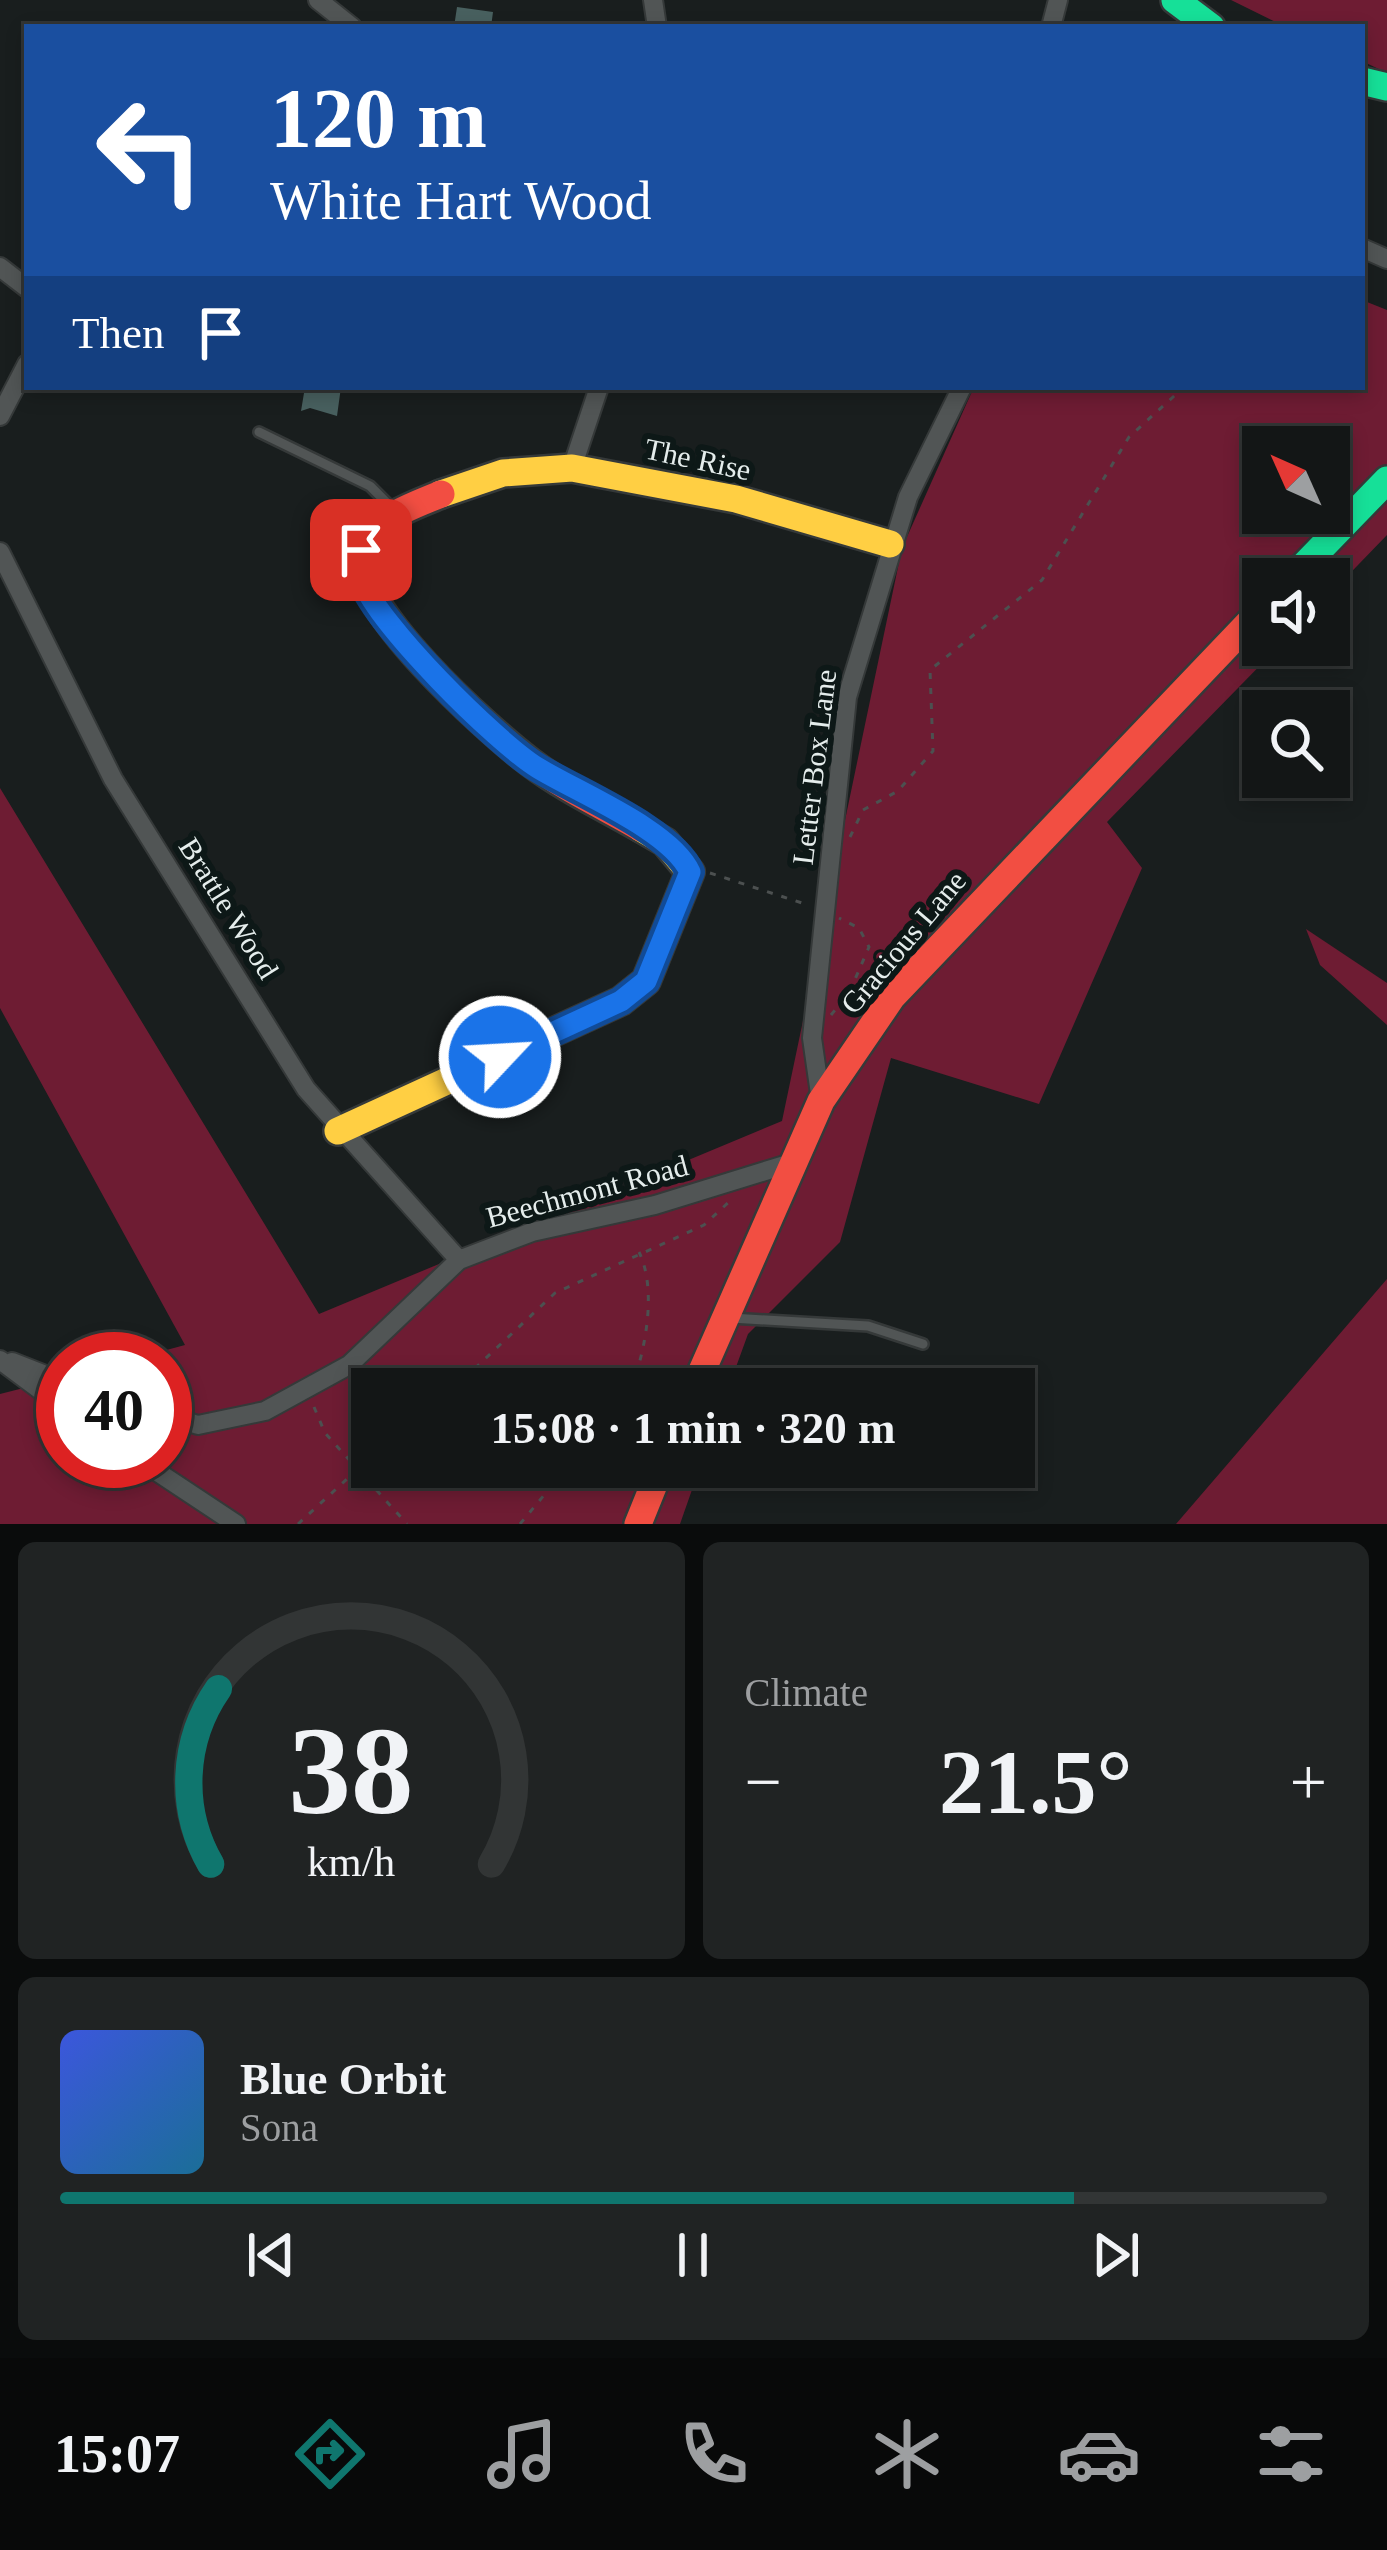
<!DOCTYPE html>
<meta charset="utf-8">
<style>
body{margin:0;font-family:"Times New Roman",serif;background:#202323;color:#f1f3f6;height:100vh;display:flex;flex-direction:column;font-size:45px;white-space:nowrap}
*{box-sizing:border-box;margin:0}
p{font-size:39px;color:#9d9fa1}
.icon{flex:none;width:66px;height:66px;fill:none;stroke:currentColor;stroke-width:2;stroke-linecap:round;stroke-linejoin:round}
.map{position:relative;height:1524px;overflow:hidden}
.sheet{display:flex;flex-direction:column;gap:18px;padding:18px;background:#0a0c0c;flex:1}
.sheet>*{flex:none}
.top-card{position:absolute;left:24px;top:24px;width:1341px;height:366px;border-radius:0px;box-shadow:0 6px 18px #0003,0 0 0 3px #323535;background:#1a4fa0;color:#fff;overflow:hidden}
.needle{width:78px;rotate:315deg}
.fabs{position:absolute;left:1242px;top:426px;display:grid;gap:24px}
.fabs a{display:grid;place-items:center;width:108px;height:108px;border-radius:0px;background:#131616;box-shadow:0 6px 18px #0003,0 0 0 3px #323535;font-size:60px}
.speed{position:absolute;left:36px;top:1332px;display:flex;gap:24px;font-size:60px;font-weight:700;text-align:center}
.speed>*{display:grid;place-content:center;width:156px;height:156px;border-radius:50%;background:#131616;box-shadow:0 6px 18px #0003,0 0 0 3px #323535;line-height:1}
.speed .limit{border:18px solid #d22;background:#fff;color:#111}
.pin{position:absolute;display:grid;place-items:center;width:102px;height:102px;color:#fff;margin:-51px;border-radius:24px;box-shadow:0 6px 18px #0006}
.me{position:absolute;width:132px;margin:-66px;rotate:65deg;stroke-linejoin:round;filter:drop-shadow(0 0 9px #0008)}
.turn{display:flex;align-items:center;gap:42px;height:252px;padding:0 48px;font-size:54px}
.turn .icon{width:156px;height:156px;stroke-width:2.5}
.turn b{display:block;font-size:84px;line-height:102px}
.then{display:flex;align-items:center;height:114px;padding:0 48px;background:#0003;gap:24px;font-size:45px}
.big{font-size:90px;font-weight:700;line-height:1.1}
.sheet .widget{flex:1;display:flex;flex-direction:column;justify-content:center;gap:18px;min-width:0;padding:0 42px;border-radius:18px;background:#202323}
.sheet .dial{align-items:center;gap:0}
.dial svg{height:312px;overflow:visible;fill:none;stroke:#323535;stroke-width:7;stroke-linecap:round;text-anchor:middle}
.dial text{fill:#f1f3f6;stroke:none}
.song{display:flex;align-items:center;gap:36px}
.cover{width:144px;height:144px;border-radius:18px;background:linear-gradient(135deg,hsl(230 70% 55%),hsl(200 70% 35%))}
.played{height:12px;border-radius:6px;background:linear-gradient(90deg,#0f766e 80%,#323535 80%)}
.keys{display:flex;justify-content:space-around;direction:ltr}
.heat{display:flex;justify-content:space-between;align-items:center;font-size:66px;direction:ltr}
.sheet .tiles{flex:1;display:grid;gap:18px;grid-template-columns:1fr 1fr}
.widget:last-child{grid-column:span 2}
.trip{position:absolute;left:351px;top:1368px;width:684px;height:120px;border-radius:0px;background:#131616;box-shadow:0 6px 18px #0003,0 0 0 3px #323535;font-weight:700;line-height:120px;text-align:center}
.tab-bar{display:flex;height:192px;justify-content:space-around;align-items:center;background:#080909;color:#9d9fa1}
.tab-bar .icon{width:84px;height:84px}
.tab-bar .on{color:#0f766e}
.tab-bar b{font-size:54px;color:#f1f3f6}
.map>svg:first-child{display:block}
</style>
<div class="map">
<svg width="1387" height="1524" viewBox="0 0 1387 1524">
<rect width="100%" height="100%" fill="#191e1e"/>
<path fill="#6e1c33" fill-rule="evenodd" d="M1231 0H1387V73L1362 61V27H1286Z
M1362 300 1387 310V535L1329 595V579H1263V645H1280L1107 822 1142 868 1039 1104 891 1058 840 1242 748 1334 728 1389H372V1467H700L680 1524H0V1394L63 1378V1461H165V1359H133L185 1345 0 1008V788L319 1314 782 1121 902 548 974 387H1362ZM1263 447H1329V513H1263Z
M1306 929 1387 983V1025L1320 965Z
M1387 1279V1524H1176Z"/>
<path fill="#48605f" d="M457 7 493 12 491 27H454Z
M305 387H341L337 416 310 408 301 411Z"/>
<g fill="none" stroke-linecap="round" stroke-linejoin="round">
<g stroke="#353939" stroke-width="14">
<path id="lane" d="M259 432 370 486 393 509
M731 1318 868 1326 923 1344"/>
</g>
<g stroke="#353939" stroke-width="22">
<path id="street" d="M318 0 352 27
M653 0 657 27
M1051 27 1058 0
M1362 248 1387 259
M0 267 27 288
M0 416 27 364
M572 468 599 387
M0 552 113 779 306 1089 459 1260
M821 1101 812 1038 847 697 908 497 962 387
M0 1360 63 1407
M12 1362 63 1382
M165 1415 198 1425 265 1411 349 1365 459 1260 532 1232 655 1205 791 1163
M141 1461 236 1524"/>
</g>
<g stroke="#353939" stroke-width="32">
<path id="fast" d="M1175 0 1211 27
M1362 81 1387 87
M1291 579 1387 480"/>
</g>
<g stroke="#353939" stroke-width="32">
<path id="slow" d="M441 494 503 473 572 468 736 499 890 544
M338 1131 621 1001 646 981 690 872 665 842 641 828"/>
</g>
<g stroke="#353939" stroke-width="32">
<path id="jam" d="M441 494C413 506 370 519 361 552 347 604 489 731 530 762 564 788 605 807 641 828
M694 1389 821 1101 892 997 1263 608
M638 1524 661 1467"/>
</g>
<path stroke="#4c5050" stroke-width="3" stroke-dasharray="6 9" stroke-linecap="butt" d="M850 837 863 810 898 791 933 751 930 670 1042 580 1129 437 1184 387
M710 873 808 905
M831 1015 849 993 869 947 859 928 839 918
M453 1389 555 1293 704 1225 730 1201
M631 1389C646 1349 657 1289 639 1252
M314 1407 325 1433 407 1524
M298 1524 372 1456
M520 1524 560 1476 593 1467"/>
<use href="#lane" stroke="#515555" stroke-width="9"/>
<use href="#street" stroke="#515555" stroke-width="18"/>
<use href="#fast" stroke="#16e098" stroke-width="27"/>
<use href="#slow" stroke="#ffcf43" stroke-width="27"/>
<use href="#jam" stroke="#f24e42" stroke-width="27"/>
</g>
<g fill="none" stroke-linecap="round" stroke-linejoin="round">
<g stroke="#114b97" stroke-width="30">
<path id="route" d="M361 550C361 558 359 570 361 578 376 623 496 742 538 768 579 793 671 830 690 872L646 981 621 1001 500 1057"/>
</g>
<use href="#route" stroke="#1a73e8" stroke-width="21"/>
</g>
<g text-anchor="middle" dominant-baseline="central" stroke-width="12" stroke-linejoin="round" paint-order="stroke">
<g font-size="30" fill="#e5edec" stroke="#0d1817">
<text transform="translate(698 459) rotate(12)">The Rise</text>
<text transform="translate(814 767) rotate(-83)">Letter Box Lane</text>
<text transform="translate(229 908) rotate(58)">Brattle Wood</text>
<text transform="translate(903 942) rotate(-50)">Gracious Lane</text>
<text transform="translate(587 1191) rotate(-15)">Beechmont Road</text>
</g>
</g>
</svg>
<div class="fabs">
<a><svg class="needle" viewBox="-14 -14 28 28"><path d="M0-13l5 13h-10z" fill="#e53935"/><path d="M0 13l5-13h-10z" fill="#9d9fa1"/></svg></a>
<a><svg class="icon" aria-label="sound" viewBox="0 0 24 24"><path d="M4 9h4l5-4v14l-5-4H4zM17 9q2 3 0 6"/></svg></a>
<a><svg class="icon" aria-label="search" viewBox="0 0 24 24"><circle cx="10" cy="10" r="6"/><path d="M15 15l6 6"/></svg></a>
</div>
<div class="speed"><div class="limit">40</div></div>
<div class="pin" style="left:361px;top:550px;background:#d93025"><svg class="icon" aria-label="arrive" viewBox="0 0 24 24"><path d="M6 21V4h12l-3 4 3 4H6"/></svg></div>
<svg class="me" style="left:500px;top:1057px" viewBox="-20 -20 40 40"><circle r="17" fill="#1a73e8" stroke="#fff" stroke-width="3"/><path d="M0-11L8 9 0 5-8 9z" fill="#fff"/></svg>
<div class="trip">15:08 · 1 min · 320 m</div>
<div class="top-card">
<div class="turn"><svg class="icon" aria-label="left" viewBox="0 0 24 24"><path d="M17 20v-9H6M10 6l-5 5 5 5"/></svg><div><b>120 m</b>White Hart Wood</div></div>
<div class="then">Then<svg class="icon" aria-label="arrive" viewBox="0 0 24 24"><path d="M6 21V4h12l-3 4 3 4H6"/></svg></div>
</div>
</div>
<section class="sheet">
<div class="tiles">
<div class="widget dial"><svg viewBox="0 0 100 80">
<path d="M14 69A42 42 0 1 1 86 69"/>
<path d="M14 69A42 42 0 0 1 16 24" stroke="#0f766e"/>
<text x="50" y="56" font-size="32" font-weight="700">38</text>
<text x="50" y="72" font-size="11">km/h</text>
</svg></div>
<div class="widget"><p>Climate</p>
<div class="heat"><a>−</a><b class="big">21.5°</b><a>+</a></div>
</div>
<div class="widget">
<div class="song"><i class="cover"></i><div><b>Blue Orbit</b><p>Sona</p></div></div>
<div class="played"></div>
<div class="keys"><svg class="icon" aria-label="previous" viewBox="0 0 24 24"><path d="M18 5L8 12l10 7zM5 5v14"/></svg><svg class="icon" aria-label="pause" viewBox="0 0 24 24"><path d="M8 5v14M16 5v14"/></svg><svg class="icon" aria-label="next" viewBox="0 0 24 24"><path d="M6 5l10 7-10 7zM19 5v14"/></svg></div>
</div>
</div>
</section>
<nav class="tab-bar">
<b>15:07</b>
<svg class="icon on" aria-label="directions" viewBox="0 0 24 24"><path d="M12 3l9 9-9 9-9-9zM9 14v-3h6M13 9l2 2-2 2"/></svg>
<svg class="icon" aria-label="music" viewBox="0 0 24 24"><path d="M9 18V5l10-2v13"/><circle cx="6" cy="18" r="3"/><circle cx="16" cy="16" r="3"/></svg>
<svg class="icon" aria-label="phone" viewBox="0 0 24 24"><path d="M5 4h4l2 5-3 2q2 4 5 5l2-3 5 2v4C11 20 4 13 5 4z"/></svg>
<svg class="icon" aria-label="climate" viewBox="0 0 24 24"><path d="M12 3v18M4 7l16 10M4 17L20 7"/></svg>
<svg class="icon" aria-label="car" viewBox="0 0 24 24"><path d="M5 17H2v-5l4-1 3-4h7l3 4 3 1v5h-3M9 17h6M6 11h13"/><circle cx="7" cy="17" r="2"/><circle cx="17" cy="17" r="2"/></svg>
<svg class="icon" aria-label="filters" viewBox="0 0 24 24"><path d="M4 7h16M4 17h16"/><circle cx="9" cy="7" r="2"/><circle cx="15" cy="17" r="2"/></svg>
</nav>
